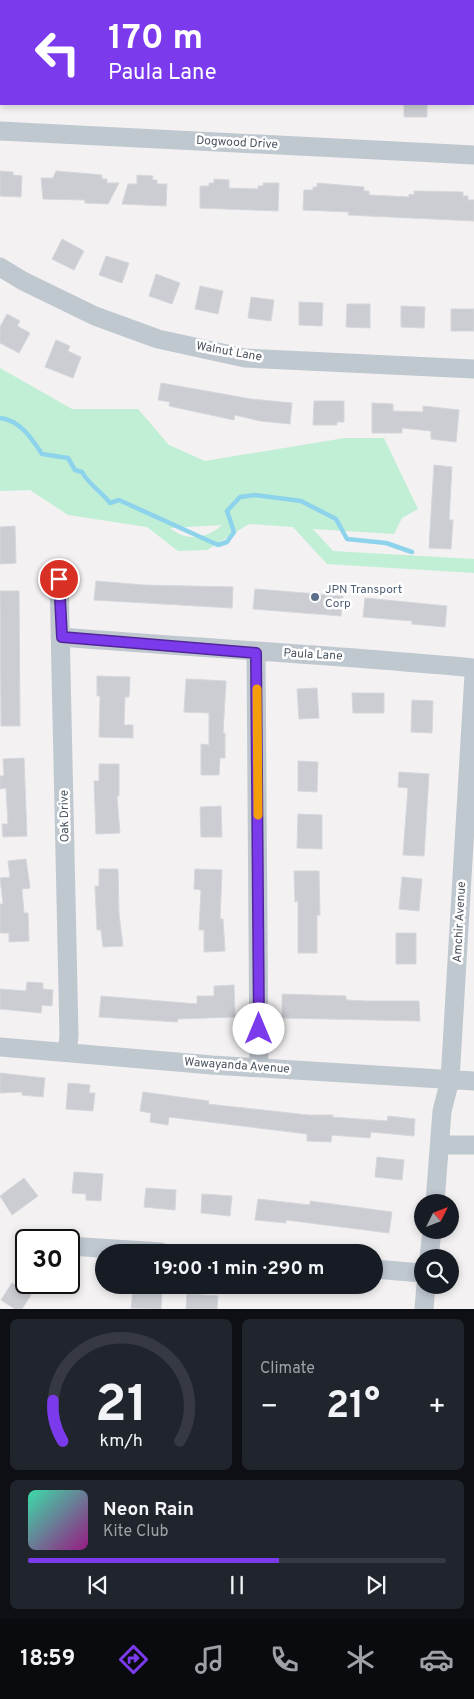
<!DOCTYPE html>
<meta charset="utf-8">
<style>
body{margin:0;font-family:Overpass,sans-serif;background:#20242c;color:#f1f3f6;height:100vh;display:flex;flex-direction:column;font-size:19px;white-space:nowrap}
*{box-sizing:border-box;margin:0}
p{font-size:16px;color:#9ea1a6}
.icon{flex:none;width:28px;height:28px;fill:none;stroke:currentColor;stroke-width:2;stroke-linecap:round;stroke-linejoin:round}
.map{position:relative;height:1309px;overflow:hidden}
.sheet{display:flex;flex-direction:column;gap:10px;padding:10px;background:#0d0f14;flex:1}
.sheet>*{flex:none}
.top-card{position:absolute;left:0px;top:0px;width:475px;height:105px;box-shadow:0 2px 8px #0003;background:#7c3aed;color:#fff;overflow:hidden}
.needle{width:32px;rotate:48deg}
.controls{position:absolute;left:414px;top:1194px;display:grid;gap:10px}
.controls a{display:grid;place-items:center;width:45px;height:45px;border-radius:50%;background:#171b24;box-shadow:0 2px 8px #0003;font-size:25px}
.speed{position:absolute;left:15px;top:1229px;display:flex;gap:10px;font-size:25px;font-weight:700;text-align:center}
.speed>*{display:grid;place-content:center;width:65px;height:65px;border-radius:50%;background:#171b24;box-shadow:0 2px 8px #0003;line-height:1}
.speed .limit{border:2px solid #111;border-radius:8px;background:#fff;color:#111}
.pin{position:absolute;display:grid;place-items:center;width:42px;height:42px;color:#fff;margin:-21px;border:2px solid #fff;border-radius:50%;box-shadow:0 1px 5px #0007}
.me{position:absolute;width:55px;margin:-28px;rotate:0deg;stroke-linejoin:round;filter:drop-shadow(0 0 4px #0008)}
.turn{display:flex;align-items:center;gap:18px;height:105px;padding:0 25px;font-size:22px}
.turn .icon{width:65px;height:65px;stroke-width:2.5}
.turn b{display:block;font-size:35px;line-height:42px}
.big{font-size:38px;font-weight:700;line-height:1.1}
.sheet .card{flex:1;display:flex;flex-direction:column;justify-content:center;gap:8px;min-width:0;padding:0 18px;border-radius:8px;background:#20242c}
.sheet .dial{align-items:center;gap:0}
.dial svg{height:130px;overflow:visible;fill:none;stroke:#363941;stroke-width:7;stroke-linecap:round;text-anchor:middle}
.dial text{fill:#f1f3f6;stroke:none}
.song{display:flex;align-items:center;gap:15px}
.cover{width:60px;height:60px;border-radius:8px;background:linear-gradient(135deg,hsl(160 70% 55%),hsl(310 70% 35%))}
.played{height:5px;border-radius:2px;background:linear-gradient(90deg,#7c3aed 60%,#363941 60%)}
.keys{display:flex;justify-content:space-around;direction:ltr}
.heat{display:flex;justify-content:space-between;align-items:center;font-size:28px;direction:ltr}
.sheet .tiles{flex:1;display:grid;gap:10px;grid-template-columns:1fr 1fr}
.card:last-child{grid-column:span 2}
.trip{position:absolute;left:95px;top:1244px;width:288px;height:50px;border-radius:25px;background:#171b24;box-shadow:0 2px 8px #0003;font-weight:700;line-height:50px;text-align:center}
.menu{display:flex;height:80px;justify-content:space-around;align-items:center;background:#090b0e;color:#9ea1a6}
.menu .icon{width:35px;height:35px}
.menu .selected{color:#7c3aed}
.menu b{font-size:22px;color:#f1f3f6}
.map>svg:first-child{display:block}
</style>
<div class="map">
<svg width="474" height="1309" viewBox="0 0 474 1309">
<rect width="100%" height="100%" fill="#f3f1f1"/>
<path fill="#c0efd5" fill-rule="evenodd" d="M0 368 72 409H138L169 445 205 461 345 438H384L418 509 402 518 394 534 313 529 333 551 474 559V573L327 564 293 527 249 524 207 550 178 551 147 527 68 515 30 490 0 491ZM222 525C206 539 187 542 170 528Z"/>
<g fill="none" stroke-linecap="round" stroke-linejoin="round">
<path stroke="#8ed3ec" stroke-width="4.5" d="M0 418C20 420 32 439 42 454L68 458 75 470 82 472C89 485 101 491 110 503L119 500 218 545 227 542 234 532 227 511 240 497 255 495 301 501 336 519 347 539 386 543 412 552"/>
</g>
<path fill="#cbcdd3" stroke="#d5d7dc" d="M404 104H427V117H404Z
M0 171 13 172V175L22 176 21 197 0 196Z
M56 171 102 175V179H107V183H119L108 204 85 203V200L43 199 41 178H53Z
M137 175 153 176 152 180H157V184H167L166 206 122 204 128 184H137Z
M214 179 229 180V188L258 189V186H263V183H279L278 211 200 208V186H209V183H214Z
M317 183 364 187V191H369V195L409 197V194L414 195V191L463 192V196H468V200H474V221L348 215 349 212 303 210 304 190H313V187H317Z
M62 239 84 251 74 270 52 259Z
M106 256 129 263 122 283 99 275Z
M156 274 180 283 172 304 149 296Z
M200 286 223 291 218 314 195 309Z
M251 297 274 300 271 321 248 318Z
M299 302 323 303 322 326 299 325Z
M347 304H370V328L346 327Z
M401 306 425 307 424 328 401 327Z
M451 309H474V331H451Z
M7 314 20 321 17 326 30 333 19 353 0 343V327Z
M56 340 70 346 68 351 81 357 73 378 45 367Z
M161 383 251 399 292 403 290 424 260 421 235 415 234 420 169 406 170 402 158 400Z
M314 401H344V422H337V425H313Z
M372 403 393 404V411L423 412V406L459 410 456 442 431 439V431L402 428V433H372Z
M434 465 452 467 449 520H453L451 549 429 548Z
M15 526 16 563 0 564V527Z
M96 581 144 585 233 587 232 608 94 600Z
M255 589 343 596 341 616 253 609Z
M0 591H19L20 726H1Z
M365 598 447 606 445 627 412 624V621L363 617Z
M97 676 130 677 129 697H125L124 725H133V738L99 737 100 696H97Z
M186 679 226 681 223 733H225V758H220L219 775H201V744L209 745V713L184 712Z
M317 688 319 718 299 719 297 689Z
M352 693H384V713H353Z
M412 700 433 701 432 733 411 732Z
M24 758 27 836 3 837 2 824H8L6 788 0 789V776H4L3 759Z
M298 761 318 762 317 792 298 791Z
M99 764H119V796H117L120 833 96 834 94 781H99Z
M399 772 429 774 424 856 403 855 408 788 398 787Z
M221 806 222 837H201L200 807Z
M298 814 322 815V849L297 848Z
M26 859 30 888 22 889 24 913H28L29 941 9 942V933H0V904H3L0 878 10 877 8 861Z
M99 869H118L119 914 123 946 103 947 101 930H97L95 886H99Z
M195 869 222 870 220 919H223L225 951 204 952V930H199L201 890 194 889Z
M294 871H319L320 915H317V953H298V901L295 902Z
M402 877 422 879 419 911 399 909Z
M396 933H416V964H396Z
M27 982 43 983V989L53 990 52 1006 42 1005 41 1013 0 1009V989L26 991Z
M234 985 235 1017 178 1019 177 1022 99 1017 101 996 197 1004V996H214V986Z
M282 994 346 996V1000L367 1001H419L420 1021 282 1018Z
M0 1073 45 1078 43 1097 22 1095V1092L0 1093Z
M68 1083 90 1085 89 1093H95L93 1111 66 1109Z
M143 1092 209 1101 208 1104 308 1115H333L332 1117 387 1121 388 1116 415 1119 414 1136 371 1132 370 1138 332 1135 331 1142 307 1141V1134L169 1117 168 1125 150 1122 151 1113 140 1111Z
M377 1157 404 1160 402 1180 375 1177Z
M74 1172 103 1174 101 1201 86 1200V1194L72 1193Z
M24 1178 38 1196 12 1215 0 1196Z
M146 1188 176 1190 175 1210 144 1207Z
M202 1194 232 1196 230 1216 201 1213Z
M258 1199 310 1205V1201L392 1212 389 1233 286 1220V1223L255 1220Z
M12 1283 31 1295 22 1309H15L1 1300Z
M133 1289 162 1292 161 1309 131 1308Z
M187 1294 218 1296 217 1309H186Z"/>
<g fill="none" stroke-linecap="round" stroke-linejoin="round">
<path stroke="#bfc7cf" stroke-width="19" d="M0 131 474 155
M0 267 23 281 95 316 158 339 245 358 474 369
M59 579 69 1036 67 1052
M62 637C199 648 337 655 474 668
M256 653 259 1068
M0 1047 212 1065 474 1081
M440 1145H474
M435 1202 442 1111 450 1080 474 674
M69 1246 161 1252
M429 1258 432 1230
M374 1269 422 1273
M424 1309 426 1285"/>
</g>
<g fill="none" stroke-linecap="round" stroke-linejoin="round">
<g stroke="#51269a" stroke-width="12">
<path id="route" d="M59 579 62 637 256 653 259 1029"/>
</g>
<use href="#route" stroke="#7c3aed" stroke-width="9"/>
<path stroke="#f59e0b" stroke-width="9" d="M257 689 258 815"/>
</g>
<circle fill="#5c6f8a" stroke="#fff" stroke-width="2" cx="315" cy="597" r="5"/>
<g text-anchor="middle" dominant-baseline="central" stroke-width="5" stroke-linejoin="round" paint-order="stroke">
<g font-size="12" fill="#49535e" stroke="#fff">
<text transform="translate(237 143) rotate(3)">Dogwood Drive</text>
<text transform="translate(229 352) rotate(10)">Walnut Lane</text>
<text transform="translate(313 655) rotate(3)">Paula Lane</text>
<text transform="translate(65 816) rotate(-91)">Oak Drive</text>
<text transform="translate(460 922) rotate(-87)">Amchir Avenue</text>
<text transform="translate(237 1066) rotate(4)">Wawayanda Avenue</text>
</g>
<g font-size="12" fill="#4e5e75" stroke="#fff" text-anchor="start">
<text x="325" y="590">JPN Transport<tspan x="325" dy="14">Corp</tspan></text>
</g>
</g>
</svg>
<div class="controls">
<a><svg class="needle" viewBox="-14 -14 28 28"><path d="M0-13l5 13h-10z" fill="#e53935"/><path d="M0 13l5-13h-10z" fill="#9ea1a6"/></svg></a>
<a><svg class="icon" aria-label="search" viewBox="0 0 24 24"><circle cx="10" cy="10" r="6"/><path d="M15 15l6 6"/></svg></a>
</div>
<div class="speed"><div class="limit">30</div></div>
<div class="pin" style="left:59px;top:579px;background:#d93025"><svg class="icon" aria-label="arrive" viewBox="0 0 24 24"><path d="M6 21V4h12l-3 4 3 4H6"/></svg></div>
<svg class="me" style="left:259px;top:1029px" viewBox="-20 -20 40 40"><circle r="19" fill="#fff"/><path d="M0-13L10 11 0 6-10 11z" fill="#7c3aed"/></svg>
<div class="trip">19:00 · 1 min · 290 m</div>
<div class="top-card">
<div class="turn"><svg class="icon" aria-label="left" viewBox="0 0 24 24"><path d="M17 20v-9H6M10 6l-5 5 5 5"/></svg><div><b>170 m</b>Paula Lane</div></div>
</div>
</div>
<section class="sheet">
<div class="tiles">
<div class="card dial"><svg viewBox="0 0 100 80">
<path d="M14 69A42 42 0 1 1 86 69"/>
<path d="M14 69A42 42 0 0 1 8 44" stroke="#7c3aed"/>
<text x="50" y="56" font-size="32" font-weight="700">21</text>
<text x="50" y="72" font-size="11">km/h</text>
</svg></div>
<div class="card"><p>Climate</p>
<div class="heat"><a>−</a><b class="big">21°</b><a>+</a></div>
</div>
<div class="card">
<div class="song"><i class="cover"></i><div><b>Neon Rain</b><p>Kite Club</p></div></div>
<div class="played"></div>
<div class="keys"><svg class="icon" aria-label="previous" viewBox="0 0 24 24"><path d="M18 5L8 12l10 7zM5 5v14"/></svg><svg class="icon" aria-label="pause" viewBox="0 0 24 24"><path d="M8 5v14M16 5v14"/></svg><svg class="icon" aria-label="next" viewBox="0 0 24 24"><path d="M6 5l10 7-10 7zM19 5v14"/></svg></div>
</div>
</div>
</section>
<nav class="menu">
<b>18:59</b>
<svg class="icon selected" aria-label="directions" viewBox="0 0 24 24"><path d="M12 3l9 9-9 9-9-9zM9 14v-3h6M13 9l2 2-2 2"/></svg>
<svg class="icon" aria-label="music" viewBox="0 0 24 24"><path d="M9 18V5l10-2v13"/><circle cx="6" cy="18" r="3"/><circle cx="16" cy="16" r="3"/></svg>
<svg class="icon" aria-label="phone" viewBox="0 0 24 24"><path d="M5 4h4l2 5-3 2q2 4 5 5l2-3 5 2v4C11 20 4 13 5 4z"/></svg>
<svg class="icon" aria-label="climate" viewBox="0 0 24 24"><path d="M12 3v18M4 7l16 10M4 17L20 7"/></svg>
<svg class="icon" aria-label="car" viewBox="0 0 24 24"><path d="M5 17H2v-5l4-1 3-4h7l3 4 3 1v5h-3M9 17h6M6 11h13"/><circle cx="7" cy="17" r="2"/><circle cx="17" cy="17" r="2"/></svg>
</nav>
